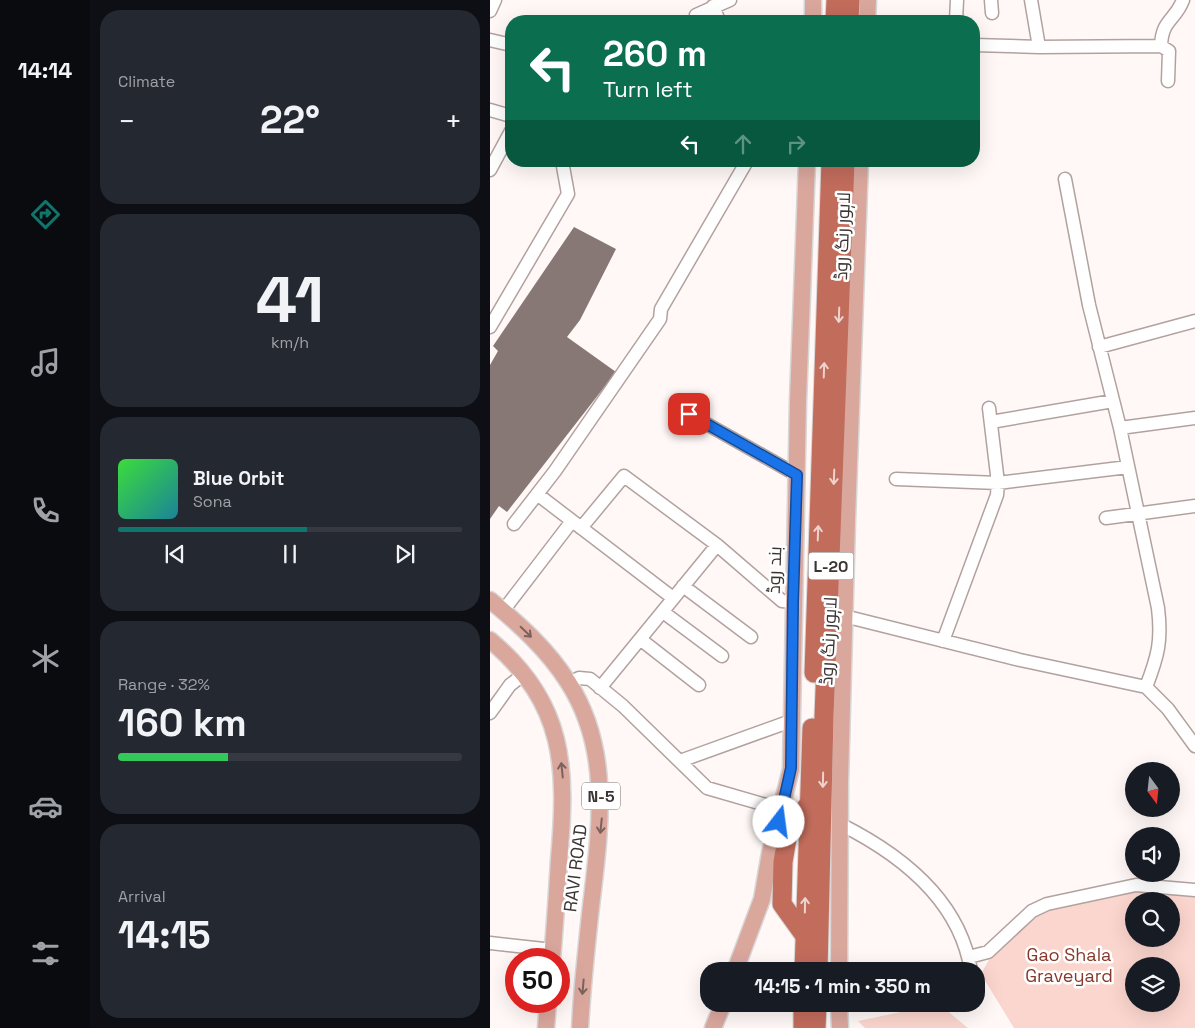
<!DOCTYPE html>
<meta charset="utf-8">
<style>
body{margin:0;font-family:"Space Grotesk",Cairo,sans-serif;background:#242831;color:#f1f3f6;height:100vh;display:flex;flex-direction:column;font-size:19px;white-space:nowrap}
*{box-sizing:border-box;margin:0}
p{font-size:16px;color:#9ea1a6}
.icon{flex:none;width:28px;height:28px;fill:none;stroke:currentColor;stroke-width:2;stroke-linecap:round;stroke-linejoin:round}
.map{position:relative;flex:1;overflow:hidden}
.panel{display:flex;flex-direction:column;gap:10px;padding:10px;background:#0d0f14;width:400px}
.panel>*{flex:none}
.top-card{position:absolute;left:15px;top:15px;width:475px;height:152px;border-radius:20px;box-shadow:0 5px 20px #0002;background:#0b6e4f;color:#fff;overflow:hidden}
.needle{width:32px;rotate:165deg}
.buttons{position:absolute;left:635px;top:762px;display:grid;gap:10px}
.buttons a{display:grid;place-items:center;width:55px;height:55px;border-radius:50%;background:#171b24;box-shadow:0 5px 20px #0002;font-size:25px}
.speed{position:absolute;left:15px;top:948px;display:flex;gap:10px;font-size:25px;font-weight:700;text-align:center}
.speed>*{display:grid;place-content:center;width:65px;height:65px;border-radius:50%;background:#171b24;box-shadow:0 5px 20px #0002;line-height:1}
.speed .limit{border:8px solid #d22;background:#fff;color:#111}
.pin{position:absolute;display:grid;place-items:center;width:42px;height:42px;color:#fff;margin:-21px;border-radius:10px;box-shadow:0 2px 8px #0006}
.me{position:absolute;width:55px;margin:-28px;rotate:15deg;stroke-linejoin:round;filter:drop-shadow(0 0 4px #0008)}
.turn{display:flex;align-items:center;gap:18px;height:105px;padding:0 15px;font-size:22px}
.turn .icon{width:65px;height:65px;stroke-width:2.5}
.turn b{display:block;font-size:35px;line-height:42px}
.lanes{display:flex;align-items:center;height:48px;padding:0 15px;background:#0003;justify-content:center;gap:25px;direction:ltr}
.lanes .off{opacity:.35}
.big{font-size:38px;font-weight:700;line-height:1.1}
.panel .widget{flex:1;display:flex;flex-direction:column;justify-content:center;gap:8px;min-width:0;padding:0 18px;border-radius:20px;background:#242831}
.panel .dial{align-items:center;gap:0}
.dial b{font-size:65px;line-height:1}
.song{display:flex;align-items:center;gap:15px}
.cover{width:60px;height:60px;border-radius:8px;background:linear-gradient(135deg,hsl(120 70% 55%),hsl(190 70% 35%))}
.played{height:5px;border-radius:2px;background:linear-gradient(90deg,#0f766e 55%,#363941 55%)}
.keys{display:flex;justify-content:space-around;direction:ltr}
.heat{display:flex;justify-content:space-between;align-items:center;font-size:28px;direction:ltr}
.charge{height:8px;border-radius:4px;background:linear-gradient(90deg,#34c759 32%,#363941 0)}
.trip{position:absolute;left:210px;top:962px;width:285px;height:50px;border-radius:20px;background:#171b24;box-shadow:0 5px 20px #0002;font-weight:700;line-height:50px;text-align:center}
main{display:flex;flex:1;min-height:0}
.menu{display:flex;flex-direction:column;width:90px;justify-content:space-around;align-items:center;background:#090b0e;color:#9ea1a6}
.menu .icon{width:35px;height:35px}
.menu .on{color:#0f766e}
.menu b{font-size:22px;color:#f1f3f6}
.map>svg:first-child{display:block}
</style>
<main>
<nav class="menu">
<b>14:14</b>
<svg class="icon on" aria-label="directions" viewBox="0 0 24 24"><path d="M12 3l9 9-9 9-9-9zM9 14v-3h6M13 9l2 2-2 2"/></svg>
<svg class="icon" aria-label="music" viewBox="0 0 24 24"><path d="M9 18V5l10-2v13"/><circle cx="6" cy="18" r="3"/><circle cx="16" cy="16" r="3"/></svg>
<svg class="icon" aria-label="phone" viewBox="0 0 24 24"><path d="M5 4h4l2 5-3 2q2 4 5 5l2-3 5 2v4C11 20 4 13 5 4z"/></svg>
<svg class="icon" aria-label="climate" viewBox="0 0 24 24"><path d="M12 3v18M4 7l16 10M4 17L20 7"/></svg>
<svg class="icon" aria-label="car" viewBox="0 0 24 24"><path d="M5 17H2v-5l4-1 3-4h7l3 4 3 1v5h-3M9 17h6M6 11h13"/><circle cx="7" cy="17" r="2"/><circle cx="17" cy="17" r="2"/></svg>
<svg class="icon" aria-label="filters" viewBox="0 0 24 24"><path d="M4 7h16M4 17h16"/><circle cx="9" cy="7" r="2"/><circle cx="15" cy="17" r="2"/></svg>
</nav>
<section class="panel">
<div class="widget"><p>Climate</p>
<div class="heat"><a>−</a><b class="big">22°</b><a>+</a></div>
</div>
<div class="widget dial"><b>41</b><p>km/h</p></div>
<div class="widget">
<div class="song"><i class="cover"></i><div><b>Blue Orbit</b><p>Sona</p></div></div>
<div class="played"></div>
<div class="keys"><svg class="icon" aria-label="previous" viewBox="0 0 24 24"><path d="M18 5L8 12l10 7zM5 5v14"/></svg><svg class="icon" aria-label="pause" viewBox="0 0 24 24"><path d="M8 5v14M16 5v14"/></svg><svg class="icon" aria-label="next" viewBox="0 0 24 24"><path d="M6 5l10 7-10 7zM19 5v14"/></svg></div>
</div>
<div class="widget"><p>Range · 32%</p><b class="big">160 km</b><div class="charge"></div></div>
<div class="widget"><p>Arrival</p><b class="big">14:15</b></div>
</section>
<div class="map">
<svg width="705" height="1028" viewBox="0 0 705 1028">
<rect width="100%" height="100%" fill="#fff8f6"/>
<path fill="#fbd6ce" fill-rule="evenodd" d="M646 885 705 891V1028H524L491 974 511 938 543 906ZM644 901H681V939H644ZM644 966H681V1004H644Z
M449 1004 478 1028H375L368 1021Z"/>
<path fill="#877875" d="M84 227 126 249 90 320 77 337 126 372 17 512 9 506 0 519V365L8 351 3 346Z"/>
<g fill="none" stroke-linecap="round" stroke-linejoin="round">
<g stroke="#b2a29f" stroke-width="15">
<path id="minor" d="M501 0 502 13
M541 0 549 47
M223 6 229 21
M0 11 5 0
M206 15 240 0
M466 21 467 0
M0 40 21 45
M484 45 549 47 671 46 679 51 678 81
M671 46C672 19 685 21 693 0
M0 110 21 116
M0 170 21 131
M575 179 599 305 630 428 668 608C672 641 668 656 656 687
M0 327 78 194 72 161
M609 347 705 321
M199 414 307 475
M501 422 623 401
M630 428 705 418
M406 479 508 483 638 467
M47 494 183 598
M616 518 705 506
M24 524 65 471 170 319 171 309 257 161
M91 528 134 476 227 545 292 601 303 602
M193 586 261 637
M13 611 82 521
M173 612 232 656
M354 616 530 660 656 687 678 709 705 746
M150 639 209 685
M453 641 507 495 508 483 499 408
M79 683 89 678 100 679 133 706 217 788 293 810
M110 688 227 545
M0 713 20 685 34 674
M190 761 301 721
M350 824C410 854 470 900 481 971
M0 943 63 950
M479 957 498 952 542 911 557 904 646 885 705 890"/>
</g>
<g stroke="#d8d6d6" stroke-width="19">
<path id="major" d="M323 21V0
M377 21 378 0
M0 600C29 624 58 650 78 682 124 753 109 836 100 915 96 952 92 990 90 1028
M0 640C76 704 77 768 69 860 67 893 65 926 62 959
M245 971 272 899 280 853 301 769 308 401 317 161
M349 971 350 781 357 519 370 161
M349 1004 350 1028
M56 1028 58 1001
M223 1028 233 1004"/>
</g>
<g stroke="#d8d6d6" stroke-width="21">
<path id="highway" d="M345 21 346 0
M359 21 360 0
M324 673 341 161
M315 936 292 904 293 862 298 833 318 805
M314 971 322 728
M328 971 334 717 355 161
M313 1028V1004
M326 1028 327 1004"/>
</g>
<use href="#minor" stroke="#fff" stroke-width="12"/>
<use href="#major" stroke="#daa79d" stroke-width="16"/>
<use href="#highway" stroke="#c26c5c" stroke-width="19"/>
</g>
<defs><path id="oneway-shaft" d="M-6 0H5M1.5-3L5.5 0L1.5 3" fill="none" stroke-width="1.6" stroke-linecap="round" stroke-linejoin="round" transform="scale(1.25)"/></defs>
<g stroke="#edd3ce">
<use href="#oneway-shaft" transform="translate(349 315) rotate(92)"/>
<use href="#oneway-shaft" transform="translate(334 370) rotate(-88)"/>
<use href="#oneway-shaft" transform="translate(344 477) rotate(92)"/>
<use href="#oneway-shaft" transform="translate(328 533) rotate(-88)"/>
<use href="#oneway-shaft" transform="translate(333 780) rotate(91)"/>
<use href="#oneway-shaft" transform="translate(315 905) rotate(-89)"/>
</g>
<g stroke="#7b625d">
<use href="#oneway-shaft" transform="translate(36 632) rotate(44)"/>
<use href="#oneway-shaft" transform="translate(72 770) rotate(-96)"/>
<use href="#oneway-shaft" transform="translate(111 826) rotate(96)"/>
<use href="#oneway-shaft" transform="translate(93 987) rotate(95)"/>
</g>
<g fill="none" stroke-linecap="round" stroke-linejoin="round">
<g stroke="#114b97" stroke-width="12">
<path id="route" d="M199 414 307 475 303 602 301 768 289 822"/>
</g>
<use href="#route" stroke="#1a73e8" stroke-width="9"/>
</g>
<g text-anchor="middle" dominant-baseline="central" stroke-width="5" stroke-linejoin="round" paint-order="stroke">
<g fill="#fff" stroke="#767170" stroke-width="1">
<rect x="318.5" y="552.5" width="45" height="27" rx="4"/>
<rect x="92" y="782.5" width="38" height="27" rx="4"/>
</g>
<g font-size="16" font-weight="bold" fill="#3b3433">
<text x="341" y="566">L-20</text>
<text x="111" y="796">N-5</text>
</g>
<g font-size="18" fill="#3b3433" stroke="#fff">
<text transform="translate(352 236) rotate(-88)">لاہور رنگ روڈ</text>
<text transform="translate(284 570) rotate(-88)">بند روڈ</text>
<text transform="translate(338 641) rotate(-87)">لاہور رنگ روڈ</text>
<text transform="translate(85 868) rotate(-83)">RAVI ROAD</text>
</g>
<g font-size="18" fill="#86392b" stroke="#fff">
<text x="579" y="954">Gao Shala<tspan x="579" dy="21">Graveyard</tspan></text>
</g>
</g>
</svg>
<div class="buttons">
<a><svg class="needle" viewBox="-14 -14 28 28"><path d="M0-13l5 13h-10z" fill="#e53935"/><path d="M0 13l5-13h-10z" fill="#9ea1a6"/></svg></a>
<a><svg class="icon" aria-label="sound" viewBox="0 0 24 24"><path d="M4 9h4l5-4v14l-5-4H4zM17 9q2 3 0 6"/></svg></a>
<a><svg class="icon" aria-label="search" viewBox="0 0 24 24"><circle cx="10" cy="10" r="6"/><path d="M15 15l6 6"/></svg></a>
<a><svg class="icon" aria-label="layers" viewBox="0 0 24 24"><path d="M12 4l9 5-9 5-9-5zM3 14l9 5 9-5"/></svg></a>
</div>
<div class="speed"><div class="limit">50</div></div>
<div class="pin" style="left:199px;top:414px;background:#d93025"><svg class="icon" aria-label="arrive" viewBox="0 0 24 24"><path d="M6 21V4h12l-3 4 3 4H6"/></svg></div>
<svg class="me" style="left:289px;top:822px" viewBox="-20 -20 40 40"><circle r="19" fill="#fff"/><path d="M0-13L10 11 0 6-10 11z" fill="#1a73e8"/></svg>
<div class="trip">14:15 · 1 min · 350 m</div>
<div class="top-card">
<div class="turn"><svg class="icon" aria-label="left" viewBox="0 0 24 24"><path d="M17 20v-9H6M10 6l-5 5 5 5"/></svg><div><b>260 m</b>Turn left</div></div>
<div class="lanes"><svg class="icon" aria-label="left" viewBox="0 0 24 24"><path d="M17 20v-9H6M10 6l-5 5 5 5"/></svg><svg class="icon off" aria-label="ahead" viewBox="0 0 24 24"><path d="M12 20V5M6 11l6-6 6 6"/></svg><svg class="icon off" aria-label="right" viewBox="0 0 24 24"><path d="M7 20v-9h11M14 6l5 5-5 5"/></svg></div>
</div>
</div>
</main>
